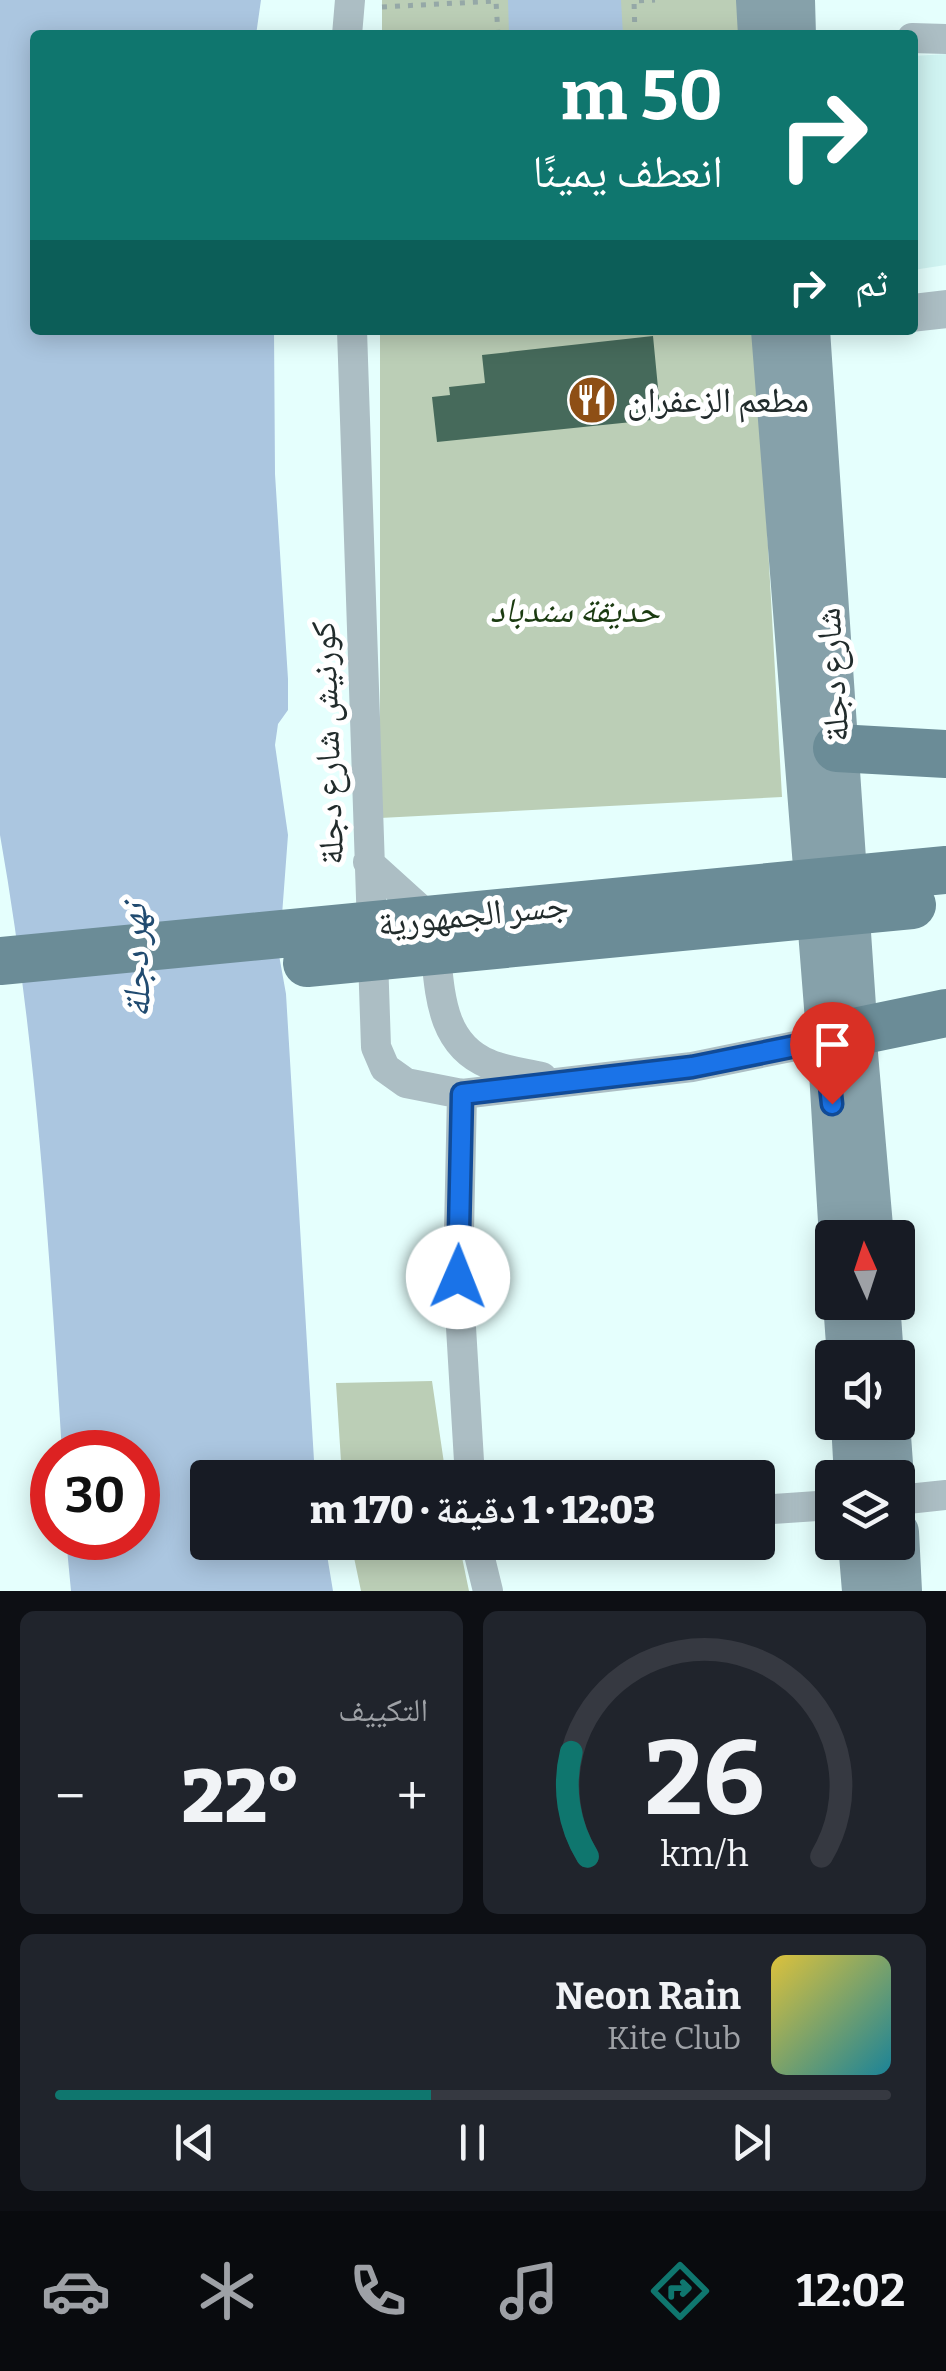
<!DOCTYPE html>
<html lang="ar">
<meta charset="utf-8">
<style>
body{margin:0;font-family:Bitter,"Noto Naskh Arabic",serif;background:#20242c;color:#f1f3f6;direction:rtl;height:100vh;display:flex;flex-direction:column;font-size:38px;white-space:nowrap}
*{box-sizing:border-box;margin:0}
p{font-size:32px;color:#9ea1a6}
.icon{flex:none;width:55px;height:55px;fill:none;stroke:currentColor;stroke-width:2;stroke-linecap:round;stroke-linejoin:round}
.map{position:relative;height:1591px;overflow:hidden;direction:ltr}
.sheet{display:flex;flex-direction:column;gap:20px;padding:20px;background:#0d0f14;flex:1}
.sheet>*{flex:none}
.guide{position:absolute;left:30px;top:30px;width:888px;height:305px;border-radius:10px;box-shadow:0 5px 25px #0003;direction:rtl;background:#0f766e;color:#fff;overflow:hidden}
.needle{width:65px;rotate:357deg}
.tools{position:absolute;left:815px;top:1220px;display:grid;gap:20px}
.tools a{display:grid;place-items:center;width:100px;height:100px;border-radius:10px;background:#171b24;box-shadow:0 5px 25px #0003;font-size:50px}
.speed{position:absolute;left:30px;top:1430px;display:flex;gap:20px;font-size:50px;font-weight:700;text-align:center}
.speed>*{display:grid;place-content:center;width:130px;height:130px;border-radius:50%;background:#171b24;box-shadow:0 5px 25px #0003;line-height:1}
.speed .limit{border:15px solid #d22;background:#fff;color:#111}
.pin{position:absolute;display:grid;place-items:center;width:85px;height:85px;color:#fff;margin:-102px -42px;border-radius:50% 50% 50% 0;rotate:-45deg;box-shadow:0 0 10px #0007}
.pin .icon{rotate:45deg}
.me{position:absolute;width:110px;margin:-55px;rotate:1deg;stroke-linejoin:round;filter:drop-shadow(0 0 8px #0008)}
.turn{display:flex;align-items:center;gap:35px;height:210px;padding:0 30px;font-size:45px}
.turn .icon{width:130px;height:130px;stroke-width:2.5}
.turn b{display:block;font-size:70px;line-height:85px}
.then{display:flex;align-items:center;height:95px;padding:0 30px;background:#0003;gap:20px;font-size:38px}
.big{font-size:75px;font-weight:800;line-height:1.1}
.sheet .widget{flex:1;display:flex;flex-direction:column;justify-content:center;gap:15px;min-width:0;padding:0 35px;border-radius:15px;background:#20242c}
.sheet .dial{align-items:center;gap:0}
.dial svg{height:260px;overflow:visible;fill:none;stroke:#363941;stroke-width:7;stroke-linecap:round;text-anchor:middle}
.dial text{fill:#f1f3f6;stroke:none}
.song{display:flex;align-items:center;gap:30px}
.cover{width:120px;height:120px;border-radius:15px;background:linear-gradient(135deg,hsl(50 70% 55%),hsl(190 70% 35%))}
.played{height:10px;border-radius:5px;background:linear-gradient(90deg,#0f766e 45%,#363941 45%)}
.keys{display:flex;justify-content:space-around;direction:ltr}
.heat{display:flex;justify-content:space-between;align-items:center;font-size:55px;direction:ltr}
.sheet .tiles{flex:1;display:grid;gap:20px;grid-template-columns:1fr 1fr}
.widget:last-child{grid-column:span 2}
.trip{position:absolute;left:190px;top:1460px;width:585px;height:100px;border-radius:10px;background:#171b24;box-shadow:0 5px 25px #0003;font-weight:800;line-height:100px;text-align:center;direction:rtl}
.dock{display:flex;height:160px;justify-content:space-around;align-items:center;background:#090b0e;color:#9ea1a6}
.dock .icon{width:70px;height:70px}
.dock .active{color:#0f766e}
.dock b{font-size:45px;color:#f1f3f6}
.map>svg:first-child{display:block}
</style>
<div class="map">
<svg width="946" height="1591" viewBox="0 0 946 1591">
<rect width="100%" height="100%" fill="#e5fffd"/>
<path fill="#d0f4f2" d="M946 54V265L913 270V56Z"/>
<path fill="#bbceb6" d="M382 0H737L739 35H382Z
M380 330H756L782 797 380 818Z
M432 1381 446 1477H342L336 1383Z
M351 1543H459L469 1591H361Z"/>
<path fill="#abc6e0" d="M0 0H261L256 35H35V330H274L275 474 288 679V710L278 724 275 745 288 835 279 955 286 994 315 1477 208 1478V1542L325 1543 333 1591H71L66 1538H138V1452H62C49 1246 36 1038 0 835Z
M508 0H621L623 35H509Z"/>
<path fill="#466a5b" d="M653 336 661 419 437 442 432 397 450 395 449 387 485 383 482 355Z"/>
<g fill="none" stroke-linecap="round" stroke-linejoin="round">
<path stroke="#95a8a7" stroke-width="5" stroke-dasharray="5 8" stroke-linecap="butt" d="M382 7 496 1 498 35
M635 35 634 1 655 0"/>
<path stroke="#acbec4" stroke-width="30" d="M347 35 350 0
M912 38 946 39
M352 330 376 1047 385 1068 406 1083 462 1094 692 1067 825 1040
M368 862 431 919C442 970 430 1040 489 1064 505 1071 525 1073 542 1077
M462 1094 458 1277 470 1478
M898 1500 946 1495
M758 1510 832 1505
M476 1542 488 1591"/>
<path stroke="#acbec4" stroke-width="38" d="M912 313 946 309"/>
<path stroke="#86a1aa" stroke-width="42" d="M757 0 759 35
M794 0 795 35
M772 330 826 1020
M809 330 856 1021
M856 1042 873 1238
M829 1055 840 1238
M844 1302 848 1358
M879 1302 883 1358
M852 1422 855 1478
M889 1422 893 1478
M898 1532 901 1591
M859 1542 863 1591"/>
<path stroke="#6b8c97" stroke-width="48" d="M837 748 946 754
M859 1031 946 1013"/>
<path stroke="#6b8c97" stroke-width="48" d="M0 961 946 870
M307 963 912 905"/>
</g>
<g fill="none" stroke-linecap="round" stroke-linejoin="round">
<g stroke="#114b97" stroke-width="25">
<path id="route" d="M458 1277 462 1094 692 1067 825 1040 832 1104"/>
</g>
<use href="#route" stroke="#1a73e8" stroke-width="18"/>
</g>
<defs>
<g id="restaurant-disc" transform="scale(2.5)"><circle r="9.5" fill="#8e4f15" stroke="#fff"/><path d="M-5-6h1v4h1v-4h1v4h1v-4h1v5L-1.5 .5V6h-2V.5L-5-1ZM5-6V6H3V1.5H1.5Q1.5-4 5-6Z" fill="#fff"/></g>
</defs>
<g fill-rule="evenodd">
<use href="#restaurant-disc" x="592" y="400"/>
</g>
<g text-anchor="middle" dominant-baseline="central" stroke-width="10" stroke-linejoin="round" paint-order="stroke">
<g font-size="35" fill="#222c2c" stroke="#fff" text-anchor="start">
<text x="627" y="400">مطعم الزعفران</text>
</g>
<g font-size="35" font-style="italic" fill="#1b3b11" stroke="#fff">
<text x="575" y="610">حديقة سندباد</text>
</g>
<g font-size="35" fill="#222c2c" stroke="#fff">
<text transform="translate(832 675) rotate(-94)">شارع دجلة</text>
<text transform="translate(327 743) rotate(-92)">كورنيش شارع دجلة</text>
<text transform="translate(473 914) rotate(-6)">جسر الجمهورية</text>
</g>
<g font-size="38" font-style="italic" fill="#214b70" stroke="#fff">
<text transform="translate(135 961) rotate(-92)">نهر دجلة</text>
</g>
</g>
</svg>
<div class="tools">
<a><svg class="needle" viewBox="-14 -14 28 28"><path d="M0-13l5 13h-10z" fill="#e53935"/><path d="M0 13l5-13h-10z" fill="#9ea1a6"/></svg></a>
<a><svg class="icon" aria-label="sound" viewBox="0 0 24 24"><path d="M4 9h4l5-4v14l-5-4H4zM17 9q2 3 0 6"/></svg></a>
<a><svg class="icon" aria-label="layers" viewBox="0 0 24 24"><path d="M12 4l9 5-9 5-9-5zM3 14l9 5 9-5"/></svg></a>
</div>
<div class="speed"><div class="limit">30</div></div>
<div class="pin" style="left:832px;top:1104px;background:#d93025"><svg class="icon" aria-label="arrive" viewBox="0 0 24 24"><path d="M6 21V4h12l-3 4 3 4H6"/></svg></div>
<svg class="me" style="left:458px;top:1277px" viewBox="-20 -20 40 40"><circle r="19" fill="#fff"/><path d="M0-13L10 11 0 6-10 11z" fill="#1a73e8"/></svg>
<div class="trip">12:03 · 1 دقيقة · 170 m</div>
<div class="guide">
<div class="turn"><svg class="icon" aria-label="right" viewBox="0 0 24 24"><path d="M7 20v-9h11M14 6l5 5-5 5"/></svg><div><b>50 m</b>انعطف يمينًا</div></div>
<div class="then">ثم<svg class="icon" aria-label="right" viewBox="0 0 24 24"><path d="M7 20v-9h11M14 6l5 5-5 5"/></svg></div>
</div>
</div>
<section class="sheet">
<div class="tiles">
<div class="widget dial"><svg viewBox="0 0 100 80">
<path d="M14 69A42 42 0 1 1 86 69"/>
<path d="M14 69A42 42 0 0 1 9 37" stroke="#0f766e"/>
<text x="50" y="56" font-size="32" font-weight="700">26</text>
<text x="50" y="72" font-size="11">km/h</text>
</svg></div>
<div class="widget"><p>التكييف</p>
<div class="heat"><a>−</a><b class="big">22°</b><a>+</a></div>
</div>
<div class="widget">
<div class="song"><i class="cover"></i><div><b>Neon Rain</b><p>Kite Club</p></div></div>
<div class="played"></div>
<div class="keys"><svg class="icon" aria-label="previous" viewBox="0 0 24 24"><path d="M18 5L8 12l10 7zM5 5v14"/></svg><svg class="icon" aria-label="pause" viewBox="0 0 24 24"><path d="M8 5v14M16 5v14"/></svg><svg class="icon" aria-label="next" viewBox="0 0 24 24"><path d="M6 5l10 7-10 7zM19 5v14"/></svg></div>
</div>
</div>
</section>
<nav class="dock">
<b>12:02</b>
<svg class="icon active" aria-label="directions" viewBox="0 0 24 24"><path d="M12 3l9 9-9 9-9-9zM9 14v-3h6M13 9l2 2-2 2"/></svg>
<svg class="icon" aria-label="music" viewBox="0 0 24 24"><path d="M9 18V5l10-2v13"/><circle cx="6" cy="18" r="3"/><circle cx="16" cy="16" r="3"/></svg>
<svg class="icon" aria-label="phone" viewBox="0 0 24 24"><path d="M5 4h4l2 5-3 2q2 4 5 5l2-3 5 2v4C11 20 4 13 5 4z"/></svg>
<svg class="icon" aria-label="climate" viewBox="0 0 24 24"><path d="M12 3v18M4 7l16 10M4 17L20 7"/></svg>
<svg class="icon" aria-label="car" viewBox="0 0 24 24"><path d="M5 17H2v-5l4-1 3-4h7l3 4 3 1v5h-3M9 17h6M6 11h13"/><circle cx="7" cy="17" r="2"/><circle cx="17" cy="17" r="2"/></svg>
</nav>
